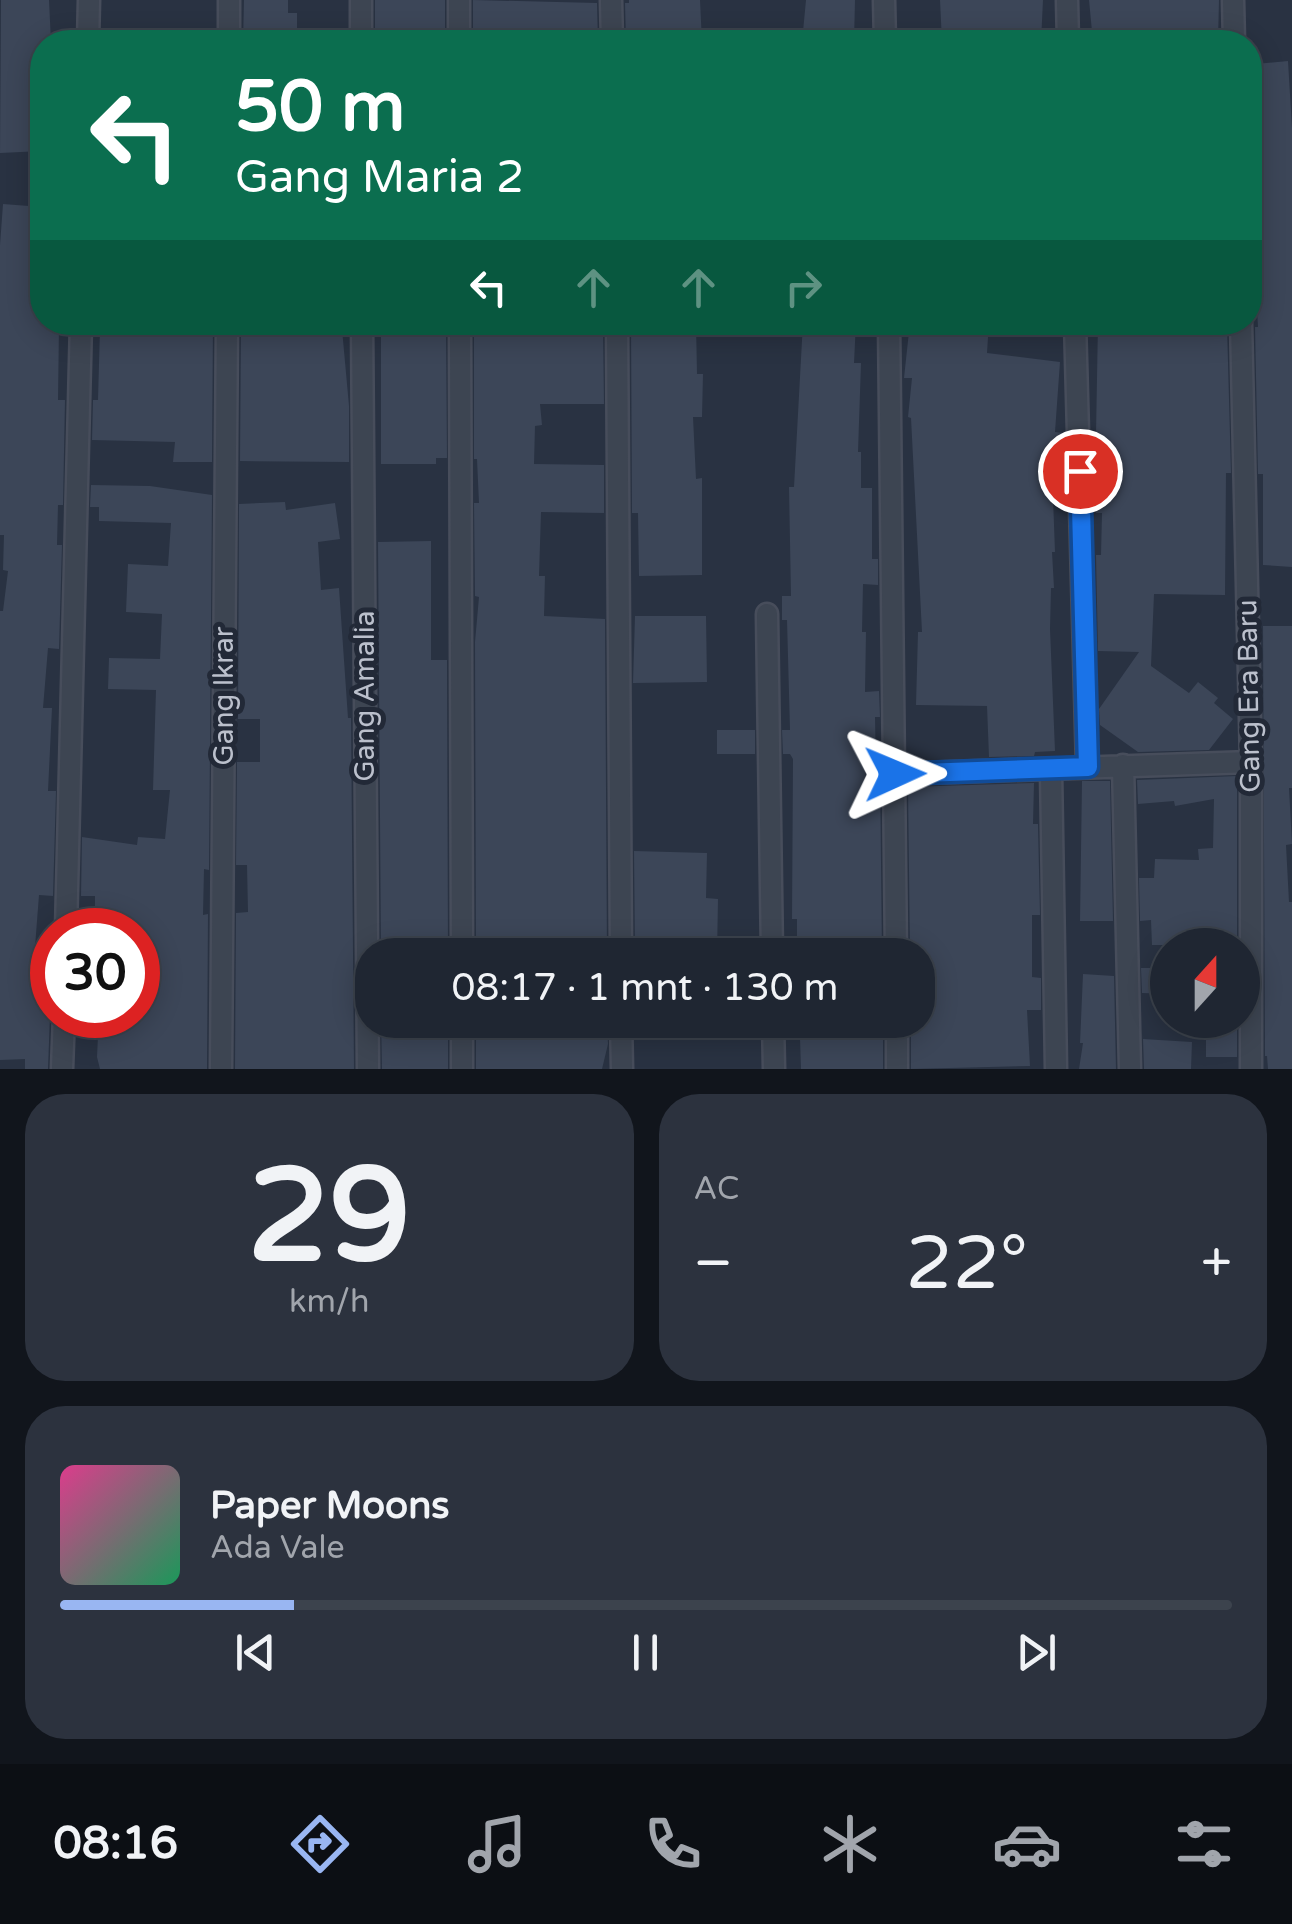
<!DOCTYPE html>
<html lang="id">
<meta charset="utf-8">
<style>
body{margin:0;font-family:"Varela Round",sans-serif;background:#2c323e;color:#f1f3f6;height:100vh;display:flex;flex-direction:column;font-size:38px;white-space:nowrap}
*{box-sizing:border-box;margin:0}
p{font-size:32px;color:#a1a5ac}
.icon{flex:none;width:55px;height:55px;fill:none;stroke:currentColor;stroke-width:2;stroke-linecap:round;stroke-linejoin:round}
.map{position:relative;height:1069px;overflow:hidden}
.details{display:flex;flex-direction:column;gap:25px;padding:25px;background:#11151c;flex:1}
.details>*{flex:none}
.banner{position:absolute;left:30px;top:30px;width:1232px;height:305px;border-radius:40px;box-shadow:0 5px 25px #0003,0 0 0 2px #3c434d;background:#0b6e4f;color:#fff;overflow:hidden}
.needle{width:65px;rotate:21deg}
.buttons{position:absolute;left:1150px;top:928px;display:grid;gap:20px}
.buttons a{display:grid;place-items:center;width:110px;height:110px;border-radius:50%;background:#1f2632;box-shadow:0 5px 25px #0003,0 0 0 2px #3c434d;font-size:50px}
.speed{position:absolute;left:30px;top:908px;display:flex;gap:20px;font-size:50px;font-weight:700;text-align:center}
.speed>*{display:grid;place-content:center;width:130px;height:130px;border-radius:50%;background:#1f2632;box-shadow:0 5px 25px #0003,0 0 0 2px #3c434d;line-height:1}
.speed .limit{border:15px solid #d22;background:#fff;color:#111}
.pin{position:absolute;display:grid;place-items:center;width:85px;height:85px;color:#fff;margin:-42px;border:5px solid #fff;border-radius:50%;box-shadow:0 2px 10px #0007}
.me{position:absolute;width:110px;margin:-55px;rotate:89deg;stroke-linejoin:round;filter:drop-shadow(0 0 8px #0008)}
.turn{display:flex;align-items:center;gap:35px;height:210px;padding:0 40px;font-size:45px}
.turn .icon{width:130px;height:130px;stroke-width:2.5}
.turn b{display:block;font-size:70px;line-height:85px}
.lanes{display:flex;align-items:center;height:95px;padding:0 40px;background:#0003;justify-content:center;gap:50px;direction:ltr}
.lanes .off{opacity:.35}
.big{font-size:75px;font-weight:600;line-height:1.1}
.details .tile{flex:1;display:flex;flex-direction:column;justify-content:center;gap:15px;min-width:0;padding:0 35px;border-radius:40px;background:#2c323e}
.details .dial{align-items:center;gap:0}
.dial b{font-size:130px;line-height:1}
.song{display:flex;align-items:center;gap:30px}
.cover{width:120px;height:120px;border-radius:15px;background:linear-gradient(135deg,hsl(330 70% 55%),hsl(150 70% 35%))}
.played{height:10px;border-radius:5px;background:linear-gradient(90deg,#99b6f2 20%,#3c434d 20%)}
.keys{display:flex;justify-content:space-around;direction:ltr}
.heat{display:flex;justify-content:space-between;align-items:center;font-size:55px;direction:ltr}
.details .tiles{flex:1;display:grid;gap:25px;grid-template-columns:1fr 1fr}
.tile:last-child{grid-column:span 2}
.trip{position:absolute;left:355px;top:938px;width:580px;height:100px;border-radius:40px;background:#1f2632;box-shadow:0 5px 25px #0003,0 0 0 2px #3c434d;font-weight:600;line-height:100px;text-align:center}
.dock{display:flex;height:160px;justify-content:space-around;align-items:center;background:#0c0f14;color:#a1a5ac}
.dock .icon{width:70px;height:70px}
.dock .selected{color:#99b6f2}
.dock b{font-size:45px;color:#f1f3f6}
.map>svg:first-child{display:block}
</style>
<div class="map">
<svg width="1292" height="1069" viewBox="0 0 1292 1069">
<rect width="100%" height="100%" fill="#293242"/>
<path fill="#3c4658" d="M1 0H49L51 42H42V151L0 153Z
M244 0H288V13H297V42H243Z
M375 0H445V42H375Z
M473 0 597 3 598 42H473Z
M629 0H700L702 42H626L625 3H629Z
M806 0H855L854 42H802Z
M940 0H1043L1041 42H942Z
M1089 0H1219L1218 42H1093Z
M1288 61 1292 128V567L1263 565V474H1258L1255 327H1258L1253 239H1259L1261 185 1255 64Z
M3 204 42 207V326H59L58 400H65L63 505H58L57 545H62L59 649 48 648 43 708H52L48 791H56L53 896 39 895 34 960 52 962 48 1069H25V1059L0 1060V611H3L8 571 3 570 4 535H0V245Z
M177 322H213L212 462H173L175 442 92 440 93 400H98L100 328 172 331Z
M241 322H280V334L342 329 349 406V462L240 461Z
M396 322H446L447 458H436V464H381V327H396Z
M474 322 603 324 604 404H540L542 425 535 426 534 464 604 465V513L541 512 539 576H545L544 616 605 619 607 955H476L475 642 479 597 475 596 474 503H479L477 459H474Z
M803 322H856L854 363H861L858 452H861V488H872V559H878V585L863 584 862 632H866L865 692 879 691 880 717H875L876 768H880L882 955H797V919H792L793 759 790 754H783L782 730H790L787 620H782V596H791L789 487H794Z
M910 322H989L987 353 1060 362 1055 432 1064 433 1065 470H1052L1055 552H1052L1054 588H1051L1050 629 1055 751 1035 752 1034 756 989 757 987 706 916 705 918 632H922L911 418 908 417 912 378H904Z
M1098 322 1227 325 1231 473H1226L1225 595 1154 594 1151 666 1189 693 1198 682 1218 698 1214 703 1233 719 1209 750 1138 752 1100 725 1099 709 1139 652 1098 651 1096 555H1101L1102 513H1096L1092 434H1096Z
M696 323 697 374H703L702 417H693L696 479 702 478V575L639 576 638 513H632L631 324Z
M91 485 150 486 212 495 209 870 204 869 203 915 208 914 207 1069H100L97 1057 99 1015H138V930H107L106 914H95V896H81L82 837 137 845 138 837 165 839 170 790H153L156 690 108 689 109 658 160 659 162 614 126 612 128 564 168 566 171 523 99 521V507H90Z
M285 502 286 510 335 503 340 539 318 542 321 590 339 588 348 718H351L354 1069H235L236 913 248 912 247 865H236L237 762H260V719H238L239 504Z
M431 541V660H447L448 955H381L378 542Z
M635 616H706L707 682 633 683Z
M1263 626H1292V788H1289L1292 844 1286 845 1289 902H1292V1069H1268L1267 1056H1265Z
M717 730H755V754H717Z
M1237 776V945H1152L1151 920 1140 921 1139 878H1154L1155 859 1199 860 1198 849 1213 848 1214 799 1175 806 1174 801 1138 804 1137 780Z
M1082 781H1110L1113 921H1080Z
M1034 783 1033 824H1038L1040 915H1032V977L1041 978V1010H1027L1030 1066 911 1069V1020H918V955H910L908 787Z
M634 851 707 853 706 898 718 899 717 955H635Z
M1141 968H1168V994L1142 993Z
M1083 974 1114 976 1116 1069H1079L1083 1043H1080Z
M381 1020H448V1069H382Z
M511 1020H607L608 1044 602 1069H476V1025L511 1026Z
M856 1020H883V1069H801L800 1038H856Z
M1206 1020H1237V1057H1206Z
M1143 1039 1192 1042 1191 1069H1144Z"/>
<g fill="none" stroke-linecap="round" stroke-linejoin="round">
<g stroke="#474d5b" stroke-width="25">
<path id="minor" d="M361 0V42
M459 0V42
M611 0 612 42
M884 0 885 42
M1067 0 1068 42
M1233 0 1234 42
M88 42 89 0
M229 42V0
M362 322 368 1069
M460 322 462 955
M617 322 621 955
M889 322 896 955
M1075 322 1087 767
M1241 322 1251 762V1069
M767 614 772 955
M1123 765 1130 1069
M1051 771 1056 1069
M895 774 1251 762
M66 930 81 322
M462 1020V1069
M621 1020 622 1069
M773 1020 774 1069
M897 1020V1069
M62 1069 64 1015
M221 1069 227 322"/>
</g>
<use href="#minor" stroke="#3d4552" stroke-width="20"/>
</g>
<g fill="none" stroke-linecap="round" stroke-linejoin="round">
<g stroke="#114b97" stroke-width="25">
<path id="route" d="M895 774 1088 767 1080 471"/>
</g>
<use href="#route" stroke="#1a73e8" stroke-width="18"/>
</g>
<g text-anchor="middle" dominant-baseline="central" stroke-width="10" stroke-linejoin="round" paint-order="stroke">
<g font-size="28" fill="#bbc0cc" stroke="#222937">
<text transform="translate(224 696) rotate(-90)">Gang Ikrar</text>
<text transform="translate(365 696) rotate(-90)">Gang Amalia</text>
<text transform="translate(1249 696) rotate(-91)">Gang Era Baru</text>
</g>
</g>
</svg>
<div class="buttons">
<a><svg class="needle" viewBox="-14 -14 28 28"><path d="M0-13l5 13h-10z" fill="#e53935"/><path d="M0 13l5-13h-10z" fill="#a1a5ac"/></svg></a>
</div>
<div class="speed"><div class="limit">30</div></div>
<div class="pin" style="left:1080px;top:471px;background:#d93025"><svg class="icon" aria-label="arrive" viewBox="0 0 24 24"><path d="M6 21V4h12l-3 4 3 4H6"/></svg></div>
<svg class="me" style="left:895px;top:774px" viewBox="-20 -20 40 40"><path d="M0-17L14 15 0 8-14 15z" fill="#1a73e8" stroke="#fff" stroke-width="4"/></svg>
<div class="trip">08:17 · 1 mnt · 130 m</div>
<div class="banner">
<div class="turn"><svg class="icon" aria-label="left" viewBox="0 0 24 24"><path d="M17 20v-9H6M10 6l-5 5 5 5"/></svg><div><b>50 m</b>Gang Maria 2</div></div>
<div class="lanes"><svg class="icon" aria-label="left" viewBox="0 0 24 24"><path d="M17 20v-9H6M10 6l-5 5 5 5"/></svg><svg class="icon off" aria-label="ahead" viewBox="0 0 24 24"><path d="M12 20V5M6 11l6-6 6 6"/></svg><svg class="icon off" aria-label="ahead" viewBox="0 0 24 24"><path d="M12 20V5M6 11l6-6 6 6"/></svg><svg class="icon off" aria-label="right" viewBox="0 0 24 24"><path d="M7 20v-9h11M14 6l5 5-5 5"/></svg></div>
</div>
</div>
<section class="details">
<div class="tiles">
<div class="tile dial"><b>29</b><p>km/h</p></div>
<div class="tile"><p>AC</p>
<div class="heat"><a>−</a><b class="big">22°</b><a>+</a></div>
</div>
<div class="tile">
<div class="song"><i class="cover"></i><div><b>Paper Moons</b><p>Ada Vale</p></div></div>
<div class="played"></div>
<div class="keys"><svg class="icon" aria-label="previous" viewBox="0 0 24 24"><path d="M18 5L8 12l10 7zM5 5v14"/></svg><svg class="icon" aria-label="pause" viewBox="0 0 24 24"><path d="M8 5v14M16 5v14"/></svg><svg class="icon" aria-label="next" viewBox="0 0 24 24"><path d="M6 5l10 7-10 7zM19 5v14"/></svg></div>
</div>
</div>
</section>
<nav class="dock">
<b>08:16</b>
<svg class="icon selected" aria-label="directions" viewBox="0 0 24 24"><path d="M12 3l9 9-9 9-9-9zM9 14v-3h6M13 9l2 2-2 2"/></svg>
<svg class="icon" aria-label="music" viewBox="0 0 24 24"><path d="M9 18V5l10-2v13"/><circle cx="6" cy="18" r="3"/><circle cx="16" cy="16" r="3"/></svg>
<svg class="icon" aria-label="phone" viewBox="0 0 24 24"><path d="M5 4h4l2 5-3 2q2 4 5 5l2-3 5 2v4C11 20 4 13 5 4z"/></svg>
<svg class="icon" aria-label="climate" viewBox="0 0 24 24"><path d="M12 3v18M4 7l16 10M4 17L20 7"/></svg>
<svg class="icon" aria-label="car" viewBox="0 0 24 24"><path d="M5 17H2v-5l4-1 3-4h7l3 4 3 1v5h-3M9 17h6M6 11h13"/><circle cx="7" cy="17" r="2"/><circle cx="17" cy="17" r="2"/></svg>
<svg class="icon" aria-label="filters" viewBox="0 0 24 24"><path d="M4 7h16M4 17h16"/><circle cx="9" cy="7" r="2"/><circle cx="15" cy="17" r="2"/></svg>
</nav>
